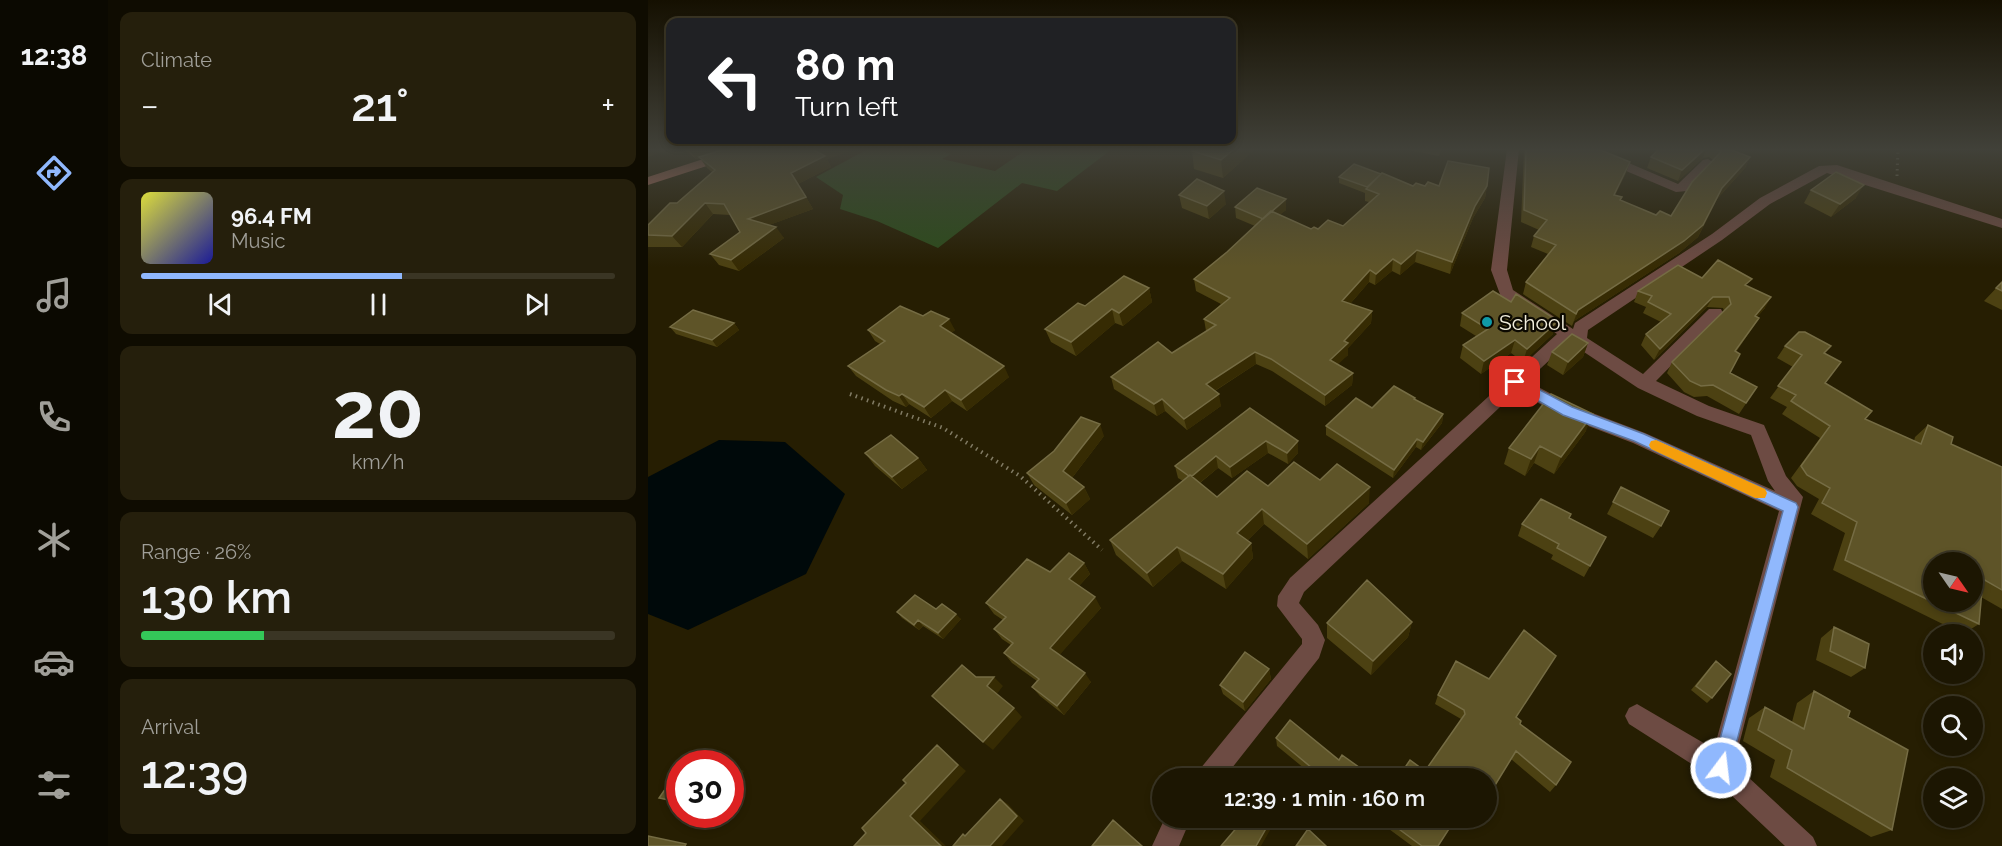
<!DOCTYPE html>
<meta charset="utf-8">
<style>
body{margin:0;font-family:Raleway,sans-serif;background:#251f0c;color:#f1f3f6;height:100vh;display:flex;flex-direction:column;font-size:22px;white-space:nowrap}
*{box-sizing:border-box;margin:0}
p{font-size:20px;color:#a09f99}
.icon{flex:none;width:33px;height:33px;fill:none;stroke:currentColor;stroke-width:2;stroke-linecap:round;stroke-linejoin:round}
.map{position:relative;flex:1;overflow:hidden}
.panel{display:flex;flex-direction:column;gap:12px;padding:12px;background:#0f0c01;width:540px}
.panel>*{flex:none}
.banner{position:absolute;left:18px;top:18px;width:570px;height:126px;border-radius:12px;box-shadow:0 3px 9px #0003,0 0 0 2px #3a3524;background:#202124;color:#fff;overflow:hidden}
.needle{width:39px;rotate:124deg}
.fabs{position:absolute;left:1275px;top:552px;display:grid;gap:12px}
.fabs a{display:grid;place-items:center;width:60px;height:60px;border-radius:50%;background:#1c1602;box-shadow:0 3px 9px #0003,0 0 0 2px #3a3524;font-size:30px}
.speed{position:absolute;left:18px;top:750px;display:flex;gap:12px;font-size:30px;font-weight:700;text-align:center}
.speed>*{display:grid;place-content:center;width:78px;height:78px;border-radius:50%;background:#1c1602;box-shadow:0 3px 9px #0003,0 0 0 2px #3a3524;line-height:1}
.speed .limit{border:9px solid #d22;background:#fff;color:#111}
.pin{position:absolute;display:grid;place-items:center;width:51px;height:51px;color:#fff;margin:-26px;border-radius:12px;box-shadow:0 3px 9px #0006}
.me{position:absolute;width:66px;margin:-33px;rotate:15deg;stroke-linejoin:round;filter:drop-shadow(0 0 4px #0008)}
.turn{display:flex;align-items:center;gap:21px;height:126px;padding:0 30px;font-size:27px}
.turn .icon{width:78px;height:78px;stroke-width:2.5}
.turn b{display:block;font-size:42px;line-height:51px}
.big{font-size:45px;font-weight:600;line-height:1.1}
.panel .widget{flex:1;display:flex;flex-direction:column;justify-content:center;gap:9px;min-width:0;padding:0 21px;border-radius:12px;background:#251f0c}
.panel .dial{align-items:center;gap:0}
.dial b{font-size:78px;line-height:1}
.song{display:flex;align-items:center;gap:18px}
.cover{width:72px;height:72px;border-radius:9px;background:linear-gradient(135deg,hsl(60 70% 55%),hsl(240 70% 35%))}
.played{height:6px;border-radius:3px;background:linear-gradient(90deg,#90b8fd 55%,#3a3524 55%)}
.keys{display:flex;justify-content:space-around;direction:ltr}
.heat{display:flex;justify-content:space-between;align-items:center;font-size:33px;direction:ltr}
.charge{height:9px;border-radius:4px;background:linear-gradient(90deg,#34c759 26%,#3a3524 0)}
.trip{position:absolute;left:504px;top:768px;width:345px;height:60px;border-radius:30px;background:#1c1602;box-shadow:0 3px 9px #0003,0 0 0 2px #3a3524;font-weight:600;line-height:60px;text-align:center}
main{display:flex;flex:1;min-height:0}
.menu{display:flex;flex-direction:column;width:108px;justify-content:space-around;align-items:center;background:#0b0901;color:#a09f99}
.menu .icon{width:42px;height:42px}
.menu .selected{color:#90b8fd}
.menu b{font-size:27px;color:#f1f3f6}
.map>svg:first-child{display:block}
</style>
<main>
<nav class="menu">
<b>12:38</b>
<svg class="icon selected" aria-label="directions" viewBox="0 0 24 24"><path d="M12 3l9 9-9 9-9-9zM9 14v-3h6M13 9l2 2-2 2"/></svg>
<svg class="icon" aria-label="music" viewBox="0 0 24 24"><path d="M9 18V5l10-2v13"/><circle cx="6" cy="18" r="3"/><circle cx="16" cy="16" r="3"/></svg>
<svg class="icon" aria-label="phone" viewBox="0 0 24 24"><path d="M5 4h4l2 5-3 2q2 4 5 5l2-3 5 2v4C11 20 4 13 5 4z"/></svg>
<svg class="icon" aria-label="climate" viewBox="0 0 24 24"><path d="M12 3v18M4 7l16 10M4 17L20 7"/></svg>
<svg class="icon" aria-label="car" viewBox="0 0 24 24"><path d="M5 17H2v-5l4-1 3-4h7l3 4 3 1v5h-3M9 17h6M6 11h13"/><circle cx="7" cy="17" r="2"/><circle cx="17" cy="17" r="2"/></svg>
<svg class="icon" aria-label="filters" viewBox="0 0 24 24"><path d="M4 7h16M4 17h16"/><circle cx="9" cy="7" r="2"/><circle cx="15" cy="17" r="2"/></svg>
</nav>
<section class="panel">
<div class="widget"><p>Climate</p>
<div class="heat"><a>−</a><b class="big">21°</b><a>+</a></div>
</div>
<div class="widget">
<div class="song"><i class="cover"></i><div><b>96.4 FM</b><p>Music</p></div></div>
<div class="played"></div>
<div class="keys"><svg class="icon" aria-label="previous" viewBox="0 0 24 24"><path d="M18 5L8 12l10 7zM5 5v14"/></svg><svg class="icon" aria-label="pause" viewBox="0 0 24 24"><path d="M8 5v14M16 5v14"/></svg><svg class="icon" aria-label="next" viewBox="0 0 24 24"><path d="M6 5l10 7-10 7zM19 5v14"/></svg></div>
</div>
<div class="widget dial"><b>20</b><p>km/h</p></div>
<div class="widget"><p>Range · 26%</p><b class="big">130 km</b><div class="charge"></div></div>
<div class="widget"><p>Arrival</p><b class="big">12:39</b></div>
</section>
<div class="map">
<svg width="1354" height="846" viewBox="0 0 1354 846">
<rect width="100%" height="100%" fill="#261e02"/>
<path fill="#2c4c1b" d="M220 149H289L303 154 294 159 347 171 379 149H464L409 191 374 183 290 248 229 221 192 209 195 195 168 177Z"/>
<path fill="#00090a" d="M71 440 137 442 197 494 158 574 40 630 0 614V477Z"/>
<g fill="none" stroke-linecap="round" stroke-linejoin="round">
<path stroke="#817b64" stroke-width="3" stroke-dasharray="1.5 4" stroke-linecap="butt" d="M1249 176 1250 149"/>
<path stroke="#817b64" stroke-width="4" stroke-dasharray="1.5 4.5" stroke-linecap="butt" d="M202 394 295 428 372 476 454 550"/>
<path fill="#6d4b43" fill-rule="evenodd" d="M859 149H871L859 270 865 290 925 329 927 323 1064 234 1112 198 1171 166 1189 165 1354 219V228L1179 173 1122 204 1074 240 940 330 939 338 995 374 1061 309H1073L1075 313 1008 381 1061 406 1116 425 1138 476 1155 497 1086 764 1165 837 1169 846H1137L1064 777 981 724 977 716 981 708 989 704 1066 749 1131 511 985 443 914 416 869 391 656 592 651 603 670 625 677 640 671 658 576 778H549L552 769 654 644V639L629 606 630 596 642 578 909 334 853 297 843 270ZM921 342 990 388 1049 416 1103 435 1120 481 1127 491 997 433 926 406 879 381Z
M931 149H948L1030 184 1055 160 1060 159 1066 163 1039 191 1028 192 933 152Z
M517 818H543L531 846H504Z"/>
<path fill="#bc7567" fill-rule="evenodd" d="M86 149H104L102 152 0 185V177Z"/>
</g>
<path fill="#4c4112" d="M36 149H207L179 159 183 167 150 184 165 209 121 225 136 238 91 271 71 265 62 254 92 232 82 215 65 214 34 247H0V225L29 203 64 172 59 168 52 158 48 159Z
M607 149 575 178 546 169 544 151Z
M760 149H794L791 156 760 150Z
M876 149H950L982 162 978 173 967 195 973 200 1008 215 1023 216 1065 160 1061 157 1055 158 1030 181 999 168 1003 157 1011 149H1081L1102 157 1097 168 1069 199 1050 237 1031 253 926 321 924 326 875 294 878 282 900 254 883 247 886 236 891 230 873 222Z
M691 177 765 186H839L837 198 825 218 802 274 767 262 752 275 744 271 727 285 721 282 702 304 724 311 723 323 700 348V355L689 364 705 373 704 385 677 406 624 371 608 364 567 391 573 406 539 430 517 411 509 416 466 389 463 377 524 353 559 331H558L556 319 573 304 548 291 546 279 579 252 607 226 588 218 587 207 638 199V210L631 215 663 229 695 226 721 202 717 201V193L691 183Z
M1163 190 1208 198 1183 217 1156 203Z
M531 195 578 204 561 219 534 208Z
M1054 278 1100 286 1117 308 1109 317 1111 318 1088 352 1082 373 1109 387 1091 414 1059 396 1046 397 1036 392 1019 373 1024 362 1076 311 1075 308 1059 307 1006 360 993 345 998 334 1013 322 995 313 998 307 986 302 990 291Z
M1354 282V310L1336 301Z
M501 288 504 302 475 326 467 323 428 356 403 342 397 329 437 306Z
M814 313 905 334 875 362 863 353 833 374 812 358 815 345 828 336 812 326Z
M275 316 307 330 303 333 361 377 319 411 304 401 283 418 261 404 258 407 245 401 208 376 200 366 232 344 227 341 220 330Z
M86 323 91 330 69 347 28 334 22 327Z
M940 343 935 357 915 375 899 365 904 352Z
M1137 346H1183L1177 353V383L1217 419 1266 441 1267 437 1280 425 1303 444 1354 467V609L1333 597 1331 624 1315 634 1185 570 1197 533 1163 514 1171 499 1149 486 1143 478 1172 438 1134 414 1139 407 1122 398 1145 367 1129 358Z
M767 398V400L795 414 794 423 773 450 768 447 745 478 678 435V426L724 408Z
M602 408 650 441V453L640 464 620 453 584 478 570 468 552 483 569 497 620 486 672 480 721 503 660 559 616 524 599 541 603 543 605 558 578 589 534 561 505 587 468 555 462 540 535 481 530 478 527 466Z
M938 431 906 474 886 463 877 476 856 464 861 448Z
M456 436 424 478 436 487 442 499 424 515 386 485 379 473Z
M217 453 270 458 279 470 254 489 227 466Z
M973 487 1013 526 1005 538 959 514Z
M921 518 958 537 936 577 903 559 905 555 870 536 874 524Z
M436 563 442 574 431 586 453 608 411 655 443 682 416 715 392 696 384 687 389 681 364 663 356 653 363 645 354 639 346 629 355 620 346 614 338 603 402 572Z
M288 609 313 619 295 639 275 626 271 630 254 618 249 612Z
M764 622 760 637 723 675 679 638V623Z
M1186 627 1217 668 1203 677 1168 660 1173 638Z
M1068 661 1064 698 1059 703 1043 690 1063 666Z
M621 669 623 679 597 711 575 694 572 685Z
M1166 691 1200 717 1244 830 1223 837 1122 777 1127 760 1095 741 1101 718 1117 707 1144 722 1149 703Z
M790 695 868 717 908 785 902 792 863 759 838 798V778L777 771 813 720V719L787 704Z
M628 738 691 760 726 778H668L629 746Z
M32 768V805L11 798Z
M726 818H809L790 846H764Z"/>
<path fill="#362b03" d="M0 149H23L0 157Z
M41 149H79L48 159Z
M171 149H207L179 159 183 167 150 184 143 173 166 150Z
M586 149H607L575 178 573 160Z
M1057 149H1058L1055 158 1030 181 1034 170Z
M1102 157 1097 168 1069 199 1050 237 1031 253 926 321 924 326 930 310 1074 188Z
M982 162 978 173 962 206 966 195Z
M1216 185 1208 198 1183 217 1192 204Z
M839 186 837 198 825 218 802 274 804 262 827 206Z
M576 191 578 204 561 219 559 206Z
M158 197 165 209 108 230 100 219Z
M638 199V210L615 229V219Z
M57 203 65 214 34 247 24 236Z
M128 227 136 238 91 271 83 260Z
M769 250 767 262 752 275 753 264Z
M745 259 744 271 727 285 728 274Z
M722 270 721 282 694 313V301Z
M501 288 504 302 475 326 471 313Z
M1065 297 1059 307 1006 360 1012 349Z
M1123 297 1117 308 1100 327 1107 316Z
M464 309 467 323 428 356 423 342Z
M724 311 723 323 700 348V355L682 372V360L696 341Z
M1111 318 1104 329 1080 362 1087 351Z
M301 319 307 330 298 337 292 326Z
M910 321 905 334 875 362 879 349Z
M86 323 91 330 69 347 64 340Z
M867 340 863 353 833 374 836 361Z
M940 343 935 357 915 375 920 362Z
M607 352 608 364 560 395 558 384Z
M356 366 361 377 319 411 313 400Z
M705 373 704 385 677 406V395Z
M297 390 304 401 283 418 276 407Z
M254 394 261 404 258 407 251 396Z
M571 394 573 406 539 430 536 419Z
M514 399 517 411 509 416 506 404Z
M795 414 794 423 773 450 775 442Z
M945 414 938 431 906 474 913 457Z
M452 424 456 436 420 483 415 471Z
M769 439 768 447 745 478 746 470Z
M618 441 620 453 584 478 582 467Z
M650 441V453L640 464 639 453Z
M892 446 886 463 877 476 883 459Z
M568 456 570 468 545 488 543 477Z
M270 458 279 470 254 489 244 477Z
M436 487 442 499 424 515 418 503Z
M722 487 721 503 660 559 659 544Z
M614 509 616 524 592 548 589 533Z
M603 543 605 558 578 589 575 574Z
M529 547 534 561 505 587 499 573Z
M436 563 442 574 427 590 421 579Z
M447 597 453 608 409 658 402 648Z
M308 614 313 619 295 639 290 633Z
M270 620 275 626 271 630 266 625Z
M764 622 760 637 723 675 725 661Z
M621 669 623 679 597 711 595 702Z
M437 673 443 682 416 715 409 706Z
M346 677 355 686 348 695 339 686Z
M366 708 374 717 345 750 335 742Z
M289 745 297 752 318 771 272 821 298 846H293L262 816Z
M82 764 96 771 82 793Z
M352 799 360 804 376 821 354 846H342Z
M624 818H629L613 846H608Z"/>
<path fill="#5e5428" stroke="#756c44" stroke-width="1.5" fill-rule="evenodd" d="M77 149H171L166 150 177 156 143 173 158 197 100 219 128 227 83 260 62 254 92 232 76 204 57 203 24 236 0 235V225L22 203H29L67 170 51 157Z
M546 149H586L573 160 544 151Z
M878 149H950L982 162 966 195 974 197 972 200 1008 215 1012 211 1023 216 1044 182 1073 152 1070 149H1081L1102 157 1074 188 1055 225 1036 241 930 310 928 314 878 282 908 245 886 236 899 220 876 210Z
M1011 149H1057L1034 170 1003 157Z
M800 161 841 168 839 186 827 206 804 262 769 250 753 264 745 259 728 274 722 270 694 301 724 311 696 341 700 343 682 360 705 373 677 395 623 359 607 352 558 384 571 394 536 419 514 399 506 404 463 377 510 342 524 353 568 325 556 319 582 298 546 279 579 252 623 211 663 229 666 227 670 229 680 220 695 226 731 194 718 189 734 173 765 186 768 183 777 186 780 182 791 186Z
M706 164 733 174 719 187 691 177Z
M1188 172 1216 185 1192 204 1163 190Z
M549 179 576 191 559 206 531 195Z
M609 188 638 199 615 219 587 207Z
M1070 260 1104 279 1097 285 1123 297 1107 316 1111 318 1087 351 1092 354 1082 373 1109 387 1098 403 1065 385 1053 386 1042 381 1024 362 1083 304 1081 297H1065L1012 349 998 334 1023 314 1000 302 1004 296 990 291 1030 265 1054 278Z
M476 276 501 288 471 313 464 309 423 342 397 329 430 303 437 306Z
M1354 282V291L1348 288Z
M845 291 863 302 868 294 910 321 879 349 867 340 836 361 815 345 840 329 814 313Z
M252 306 275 316 283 311 301 319 292 326 356 366 313 400 297 390 276 407 254 394 251 396 238 390 200 366 237 341 220 330Z
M45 310 86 323 64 340 22 327Z
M1151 332H1157L1183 346 1176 353 1193 362 1177 383 1224 411 1217 419 1273 444 1280 425 1305 437 1303 444 1354 467V590L1335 579 1331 624 1197 560 1209 522 1174 503 1182 488 1159 475 1153 466 1182 426 1143 401 1148 395 1130 386 1154 355 1137 346ZM1286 562H1324V602H1286Z
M924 334 940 343 920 362 904 352Z
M746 386 767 398 766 399 795 414 775 442 769 439 746 470 678 426 708 398 724 408Z
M903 394 945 414 913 457 892 446 883 459 861 448Z
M602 408 650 441 639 453 618 441 582 467 568 456 544 476 542 475 541 476 527 466Z
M433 417 452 424 415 471 436 487 418 503 379 473 406 451Z
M243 435 270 458 244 477 217 453Z
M646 462 672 480 689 464 722 487 659 544 614 509 589 533 603 543 575 574 529 547 499 573 462 540 542 475 569 497 599 471 620 486Z
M973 487 1021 511 1013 526 965 502Z
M893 499 923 514 921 518 958 537 942 566 909 548 911 544 874 524Z
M421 553 436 563 421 579 447 597 402 648 437 673 409 706 384 687 391 679 356 653 365 643 346 629 358 617 338 603 379 559 402 572Z
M719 580 764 622 725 661 679 623Z
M267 595 288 609 294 604 308 614 290 633 270 620 266 625 249 612Z
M1186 627 1221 644 1217 668 1182 651Z
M876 630 908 656 868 717 873 721 872 724 923 762 908 785 868 751 841 795 838 794V778H750L762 760 777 771 817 714 816 710 790 695 808 661 841 679Z
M597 652 621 669 595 702 572 685Z
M1068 661 1083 674 1064 698 1048 686Z
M314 665 328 677H346L339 686 366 708 335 742 284 696Z
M1166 691 1202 711 1200 717 1260 750 1244 830 1139 768 1144 750 1110 730 1117 707 1156 729Z
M642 720 691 760 694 755 726 778H676L628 738Z
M289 745 310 765 262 816 293 846H206L218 833 214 828 258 783 255 780Z
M40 756 80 763 34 764Z
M32 768V802L11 798Z
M609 771 618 778H604Z
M352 799 369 816 342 846H305L315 834 317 836Z
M597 818H624L608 846H573Z
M736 818H808L790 846H774Z
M465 820 494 846H444Z
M660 829 678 846H648Z
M0 836 38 844 37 846H0Z"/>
<linearGradient id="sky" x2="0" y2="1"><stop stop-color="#151001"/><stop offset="0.56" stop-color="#414139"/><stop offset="1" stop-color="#414139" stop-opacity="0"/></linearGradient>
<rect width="1354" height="267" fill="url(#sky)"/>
<path fill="#90b8fd" stroke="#5e78a4" stroke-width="1.5" d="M867 377 924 407 996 434 1148 503 1150 507 1080 775 1073 778 1067 775 1064 768 1135 511 986 441 915 415 863 385 861 382 863 378Z"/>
<path fill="#f59e0b" d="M1008 440 1117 489 1119 493 1117 498H1107L1003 449 1001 445 1003 441Z"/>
<circle fill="#0f9aa8" stroke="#0c0901" stroke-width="2" cx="839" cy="322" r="6"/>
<g text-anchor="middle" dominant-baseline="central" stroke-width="4.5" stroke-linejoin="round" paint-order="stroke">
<g font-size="21" fill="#f2eedd" stroke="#0c0901" text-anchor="start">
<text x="851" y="322">School</text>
</g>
</g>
</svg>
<div class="fabs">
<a><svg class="needle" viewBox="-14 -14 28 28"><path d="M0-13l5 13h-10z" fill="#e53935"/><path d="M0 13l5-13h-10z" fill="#a09f99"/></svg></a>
<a><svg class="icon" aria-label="sound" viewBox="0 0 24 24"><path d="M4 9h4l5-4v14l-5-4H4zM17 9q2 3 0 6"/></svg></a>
<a><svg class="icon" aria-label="search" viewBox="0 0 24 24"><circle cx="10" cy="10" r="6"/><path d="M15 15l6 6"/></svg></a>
<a><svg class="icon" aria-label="layers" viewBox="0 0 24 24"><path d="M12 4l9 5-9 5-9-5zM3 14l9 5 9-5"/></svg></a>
</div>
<div class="speed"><div class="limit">30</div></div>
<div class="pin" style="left:867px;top:382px;background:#d93025"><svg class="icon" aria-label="arrive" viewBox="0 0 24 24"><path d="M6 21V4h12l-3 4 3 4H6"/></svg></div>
<svg class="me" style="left:1073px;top:768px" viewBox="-20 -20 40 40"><circle r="17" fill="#90b8fd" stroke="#fff" stroke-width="3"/><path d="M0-11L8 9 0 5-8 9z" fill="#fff"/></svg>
<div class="trip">12:39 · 1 min · 160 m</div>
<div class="banner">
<div class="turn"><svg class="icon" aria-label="left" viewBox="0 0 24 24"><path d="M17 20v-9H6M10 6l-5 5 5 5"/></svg><div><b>80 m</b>Turn left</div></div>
</div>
</div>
</main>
